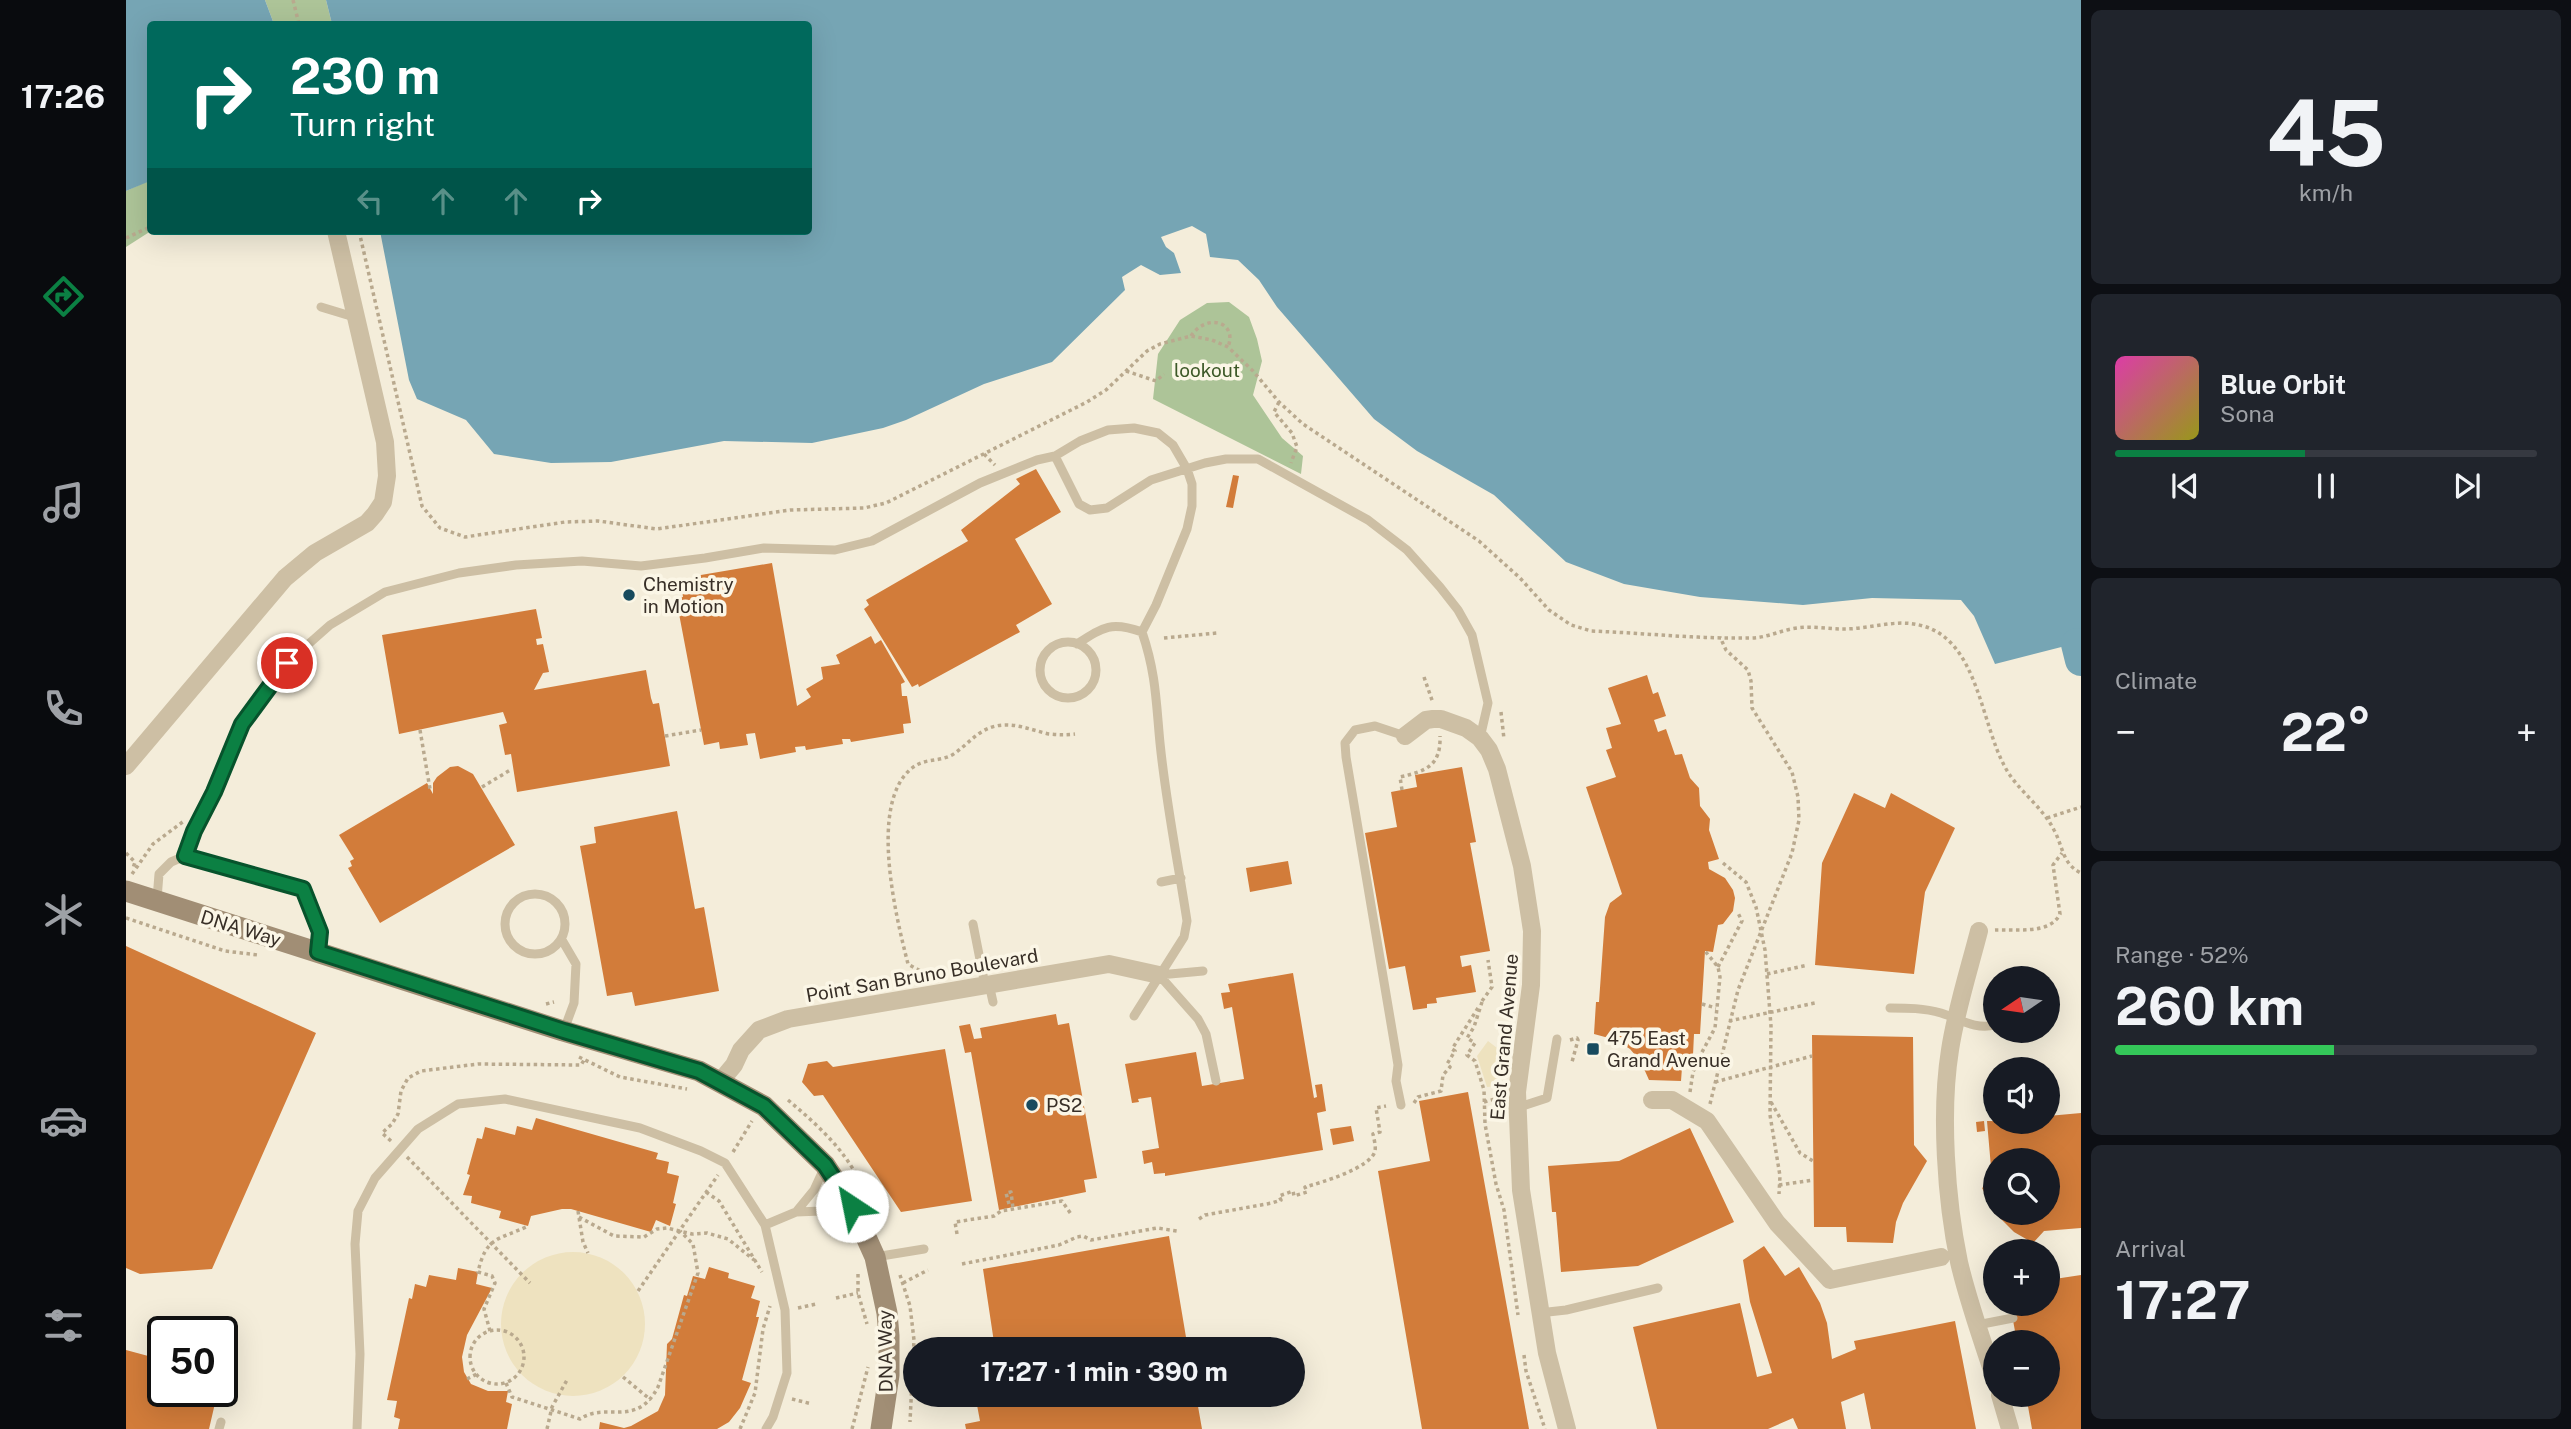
<!DOCTYPE html>
<meta charset="utf-8">
<style>
body{margin:0;font-family:"Public Sans",sans-serif;background:#20242c;color:#f1f3f6;height:100vh;display:flex;flex-direction:column;font-size:26px;white-space:nowrap}
*{box-sizing:border-box;margin:0}
p{font-size:23px;color:#9ea1a6}
.icon{flex:none;width:38px;height:38px;fill:none;stroke:currentColor;stroke-width:2;stroke-linecap:round;stroke-linejoin:round}
.map{position:relative;flex:1;overflow:hidden}
.panel{display:flex;flex-direction:column;gap:10px;padding:10px;background:#0d0f14;width:490px}
.panel>*{flex:none}
.banner{position:absolute;left:21px;top:21px;width:665px;height:214px;border-radius:7px;box-shadow:0 7px 28px #0002;background:#00695c;color:#fff;overflow:hidden}
.needle{width:46px;rotate:257deg}
.controls{position:absolute;left:1857px;top:966px;display:grid;gap:14px}
.controls a{display:grid;place-items:center;width:77px;height:77px;border-radius:50%;background:#171b24;box-shadow:0 7px 28px #0002;font-size:35px}
.speed{position:absolute;left:21px;top:1316px;display:flex;gap:14px;font-size:35px;font-weight:700;text-align:center}
.speed>*{display:grid;place-content:center;width:91px;height:91px;border-radius:50%;background:#171b24;box-shadow:0 7px 28px #0002;line-height:1}
.speed .limit{border:4px solid #111;border-radius:10px;background:#fff;color:#111}
.pin{position:absolute;display:grid;place-items:center;width:60px;height:60px;color:#fff;margin:-30px;border:4px solid #fff;border-radius:50%;box-shadow:0 2px 7px #0007}
.me{position:absolute;width:77px;margin:-38px;rotate:326deg;stroke-linejoin:round;filter:drop-shadow(0 0 5px #0008)}
.turn{display:flex;align-items:center;gap:24px;height:147px;padding:0 28px;font-size:32px}
.turn .icon{width:91px;height:91px;stroke-width:2.5}
.turn b{display:block;font-size:49px;line-height:60px}
.lanes{display:flex;align-items:center;height:66px;padding:0 28px;background:#0003;justify-content:center;gap:35px;direction:ltr}
.lanes .off{opacity:.35}
.big{font-size:52px;font-weight:700;line-height:1.1}
.panel .tile{flex:1;display:flex;flex-direction:column;justify-content:center;gap:10px;min-width:0;padding:0 24px;border-radius:10px;background:#20242c}
.panel .dial{align-items:center;gap:0}
.dial b{font-size:91px;line-height:1}
.song{display:flex;align-items:center;gap:21px}
.cover{width:84px;height:84px;border-radius:10px;background:linear-gradient(135deg,hsl(320 70% 55%),hsl(60 70% 35%))}
.played{height:7px;border-radius:4px;background:linear-gradient(90deg,#0b8043 45%,#363941 45%)}
.keys{display:flex;justify-content:space-around;direction:ltr}
.heat{display:flex;justify-content:space-between;align-items:center;font-size:38px;direction:ltr}
.charge{height:10px;border-radius:5px;background:linear-gradient(90deg,#34c759 52%,#363941 0)}
.trip{position:absolute;left:777px;top:1337px;width:402px;height:70px;border-radius:35px;background:#171b24;box-shadow:0 7px 28px #0002;font-weight:700;line-height:70px;text-align:center}
main{display:flex;flex:1;min-height:0}
.tabs{display:flex;flex-direction:column;width:126px;justify-content:space-around;align-items:center;background:#090b0e;color:#9ea1a6}
.tabs .icon{width:49px;height:49px}
.tabs .current{color:#0b8043}
.tabs b{font-size:32px;color:#f1f3f6}
.map>svg:first-child{display:block}
</style>
<main>
<nav class="tabs">
<b>17:26</b>
<svg class="icon current" aria-label="directions" viewBox="0 0 24 24"><path d="M12 3l9 9-9 9-9-9zM9 14v-3h6M13 9l2 2-2 2"/></svg>
<svg class="icon" aria-label="music" viewBox="0 0 24 24"><path d="M9 18V5l10-2v13"/><circle cx="6" cy="18" r="3"/><circle cx="16" cy="16" r="3"/></svg>
<svg class="icon" aria-label="phone" viewBox="0 0 24 24"><path d="M5 4h4l2 5-3 2q2 4 5 5l2-3 5 2v4C11 20 4 13 5 4z"/></svg>
<svg class="icon" aria-label="climate" viewBox="0 0 24 24"><path d="M12 3v18M4 7l16 10M4 17L20 7"/></svg>
<svg class="icon" aria-label="car" viewBox="0 0 24 24"><path d="M5 17H2v-5l4-1 3-4h7l3 4 3 1v5h-3M9 17h6M6 11h13"/><circle cx="7" cy="17" r="2"/><circle cx="17" cy="17" r="2"/></svg>
<svg class="icon" aria-label="filters" viewBox="0 0 24 24"><path d="M4 7h16M4 17h16"/><circle cx="9" cy="7" r="2"/><circle cx="15" cy="17" r="2"/></svg>
</nav>
<div class="map">
<svg width="1955" height="1429" viewBox="0 0 1955 1429">
<rect width="100%" height="100%" fill="#f4edda"/>
<path fill="#adc498" d="M139 0H200L206 24H148Z
M24 180 25 231 0 247V191Z
M1103 302 1123 317 1131 339 1136 361 1127 395 1156 438 1177 456 1175 474 1027 399 1032 354 1054 320 1081 303Z"/>
<path fill="#eee2bf" d="M1362 1041 1375 1051 1372 1086 1361 1087 1351 1056Z
M375 1324a72 72 0 1 1 144 0a72 72 0 1 1-144 0Z"/>
<path fill="#76a5b4" d="M0 0H139L148 24H24V181L0 191Z
M200 0H1955V642L1869 664 1848 616 1835 600 1746 598 1677 605 1574 597 1498 584 1440 562 1368 495 1291 451 1248 419 1151 307 1133 280 1112 260 1084 257 1080 234 1066 226 1035 237 1040 247 1048 253 1055 273 1034 275 1015 265 996 277 999 290 926 362 858 384 780 420 757 428 686 443 598 441 485 462 425 463 368 454 340 420 291 399 283 380 254 231H682V24H206Z"/>
<g fill="none" stroke-linecap="round" stroke-linejoin="round">
<path stroke="#76a5b4" stroke-width="32" d="M1951 644 1955 660"/>
</g>
<path fill="#d27c3a" d="M910 469 935 512 889 539 926 604 890 625 894 632 793 687 792 684 786 687 738 609 743 605 740 600 842 541 835 530 894 484 890 479Z
M1107 475 1113 476 1107 508 1100 507Z
M646 563 671 706 685 697 680 689 697 679 695 667 714 664 710 655 745 636 749 644 755 640 779 682 775 684 776 696H781L785 723 777 724 778 733 725 742 724 739H716L717 744 680 750 679 746 669 747 670 752 634 759 629 733 620 734 622 745 594 749 593 742 578 745 550 598 557 597 555 583 569 581V576Z
M410 609 416 638 410 639 411 645 417 644 423 672 417 673 408 690 520 670 525 698 527 704 533 703 544 766 391 792 385 754 379 755 373 725 381 723 377 712 273 734 256 635Z
M1521 675 1527 694 1532 692 1540 716 1528 720 1532 732 1540 729 1549 755 1556 754 1564 778 1573 788 1574 806 1584 819 1583 830 1593 859 1582 862 1583 869 1599 878 1607 890 1609 898 1607 911 1597 924 1592 925 1587 952 1579 951 1574 1034H1568L1567 1055 1557 1054 1555 1081 1523 1080 1515 1062 1504 1049 1490 1040 1468 1034 1470 1002H1473L1479 917 1484 903 1496 894 1460 787 1490 777 1480 750 1486 748 1480 728 1495 724 1482 688Z
M332 766 347 774 389 845 254 923 222 868 226 866 224 861 228 859 213 835 301 783 307 794V783L311 777 324 767Z
M1336 767 1350 842 1344 843 1364 951 1334 956 1336 967 1345 965 1350 992 1310 998 1311 1003 1301 1004V1008L1287 1010 1279 966 1263 969 1239 833 1271 827 1265 792 1291 787 1289 775Z
M1728 793 1759 808 1765 793 1829 828 1799 892 1788 974 1689 965 1696 863Z
M551 811 569 909 578 907 593 991 509 1006 506 992 481 996 454 846 470 843 468 827Z
M1162 861 1166 884 1124 892 1120 868Z
M0 946 190 1033 86 1269 14 1274 0 1268Z
M1167 973 1188 1098 1191 1097 1189 1085 1196 1084 1200 1111 1191 1113 1197 1150 1039 1176V1173L1028 1174 1026 1162 1018 1164 1016 1151 1033 1148 1025 1097 1012 1099 1013 1102 1006 1103 999 1064 1070 1052 1076 1086 1118 1079 1106 1007 1098 1009 1095 993 1104 992 1102 984Z
M930 1014 932 1025 943 1023 971 1178 958 1180 960 1192 873 1210 845 1052 839 1053 833 1026 844 1024 848 1039 856 1038 854 1028Z
M1686 1035 1787 1037 1788 1145 1801 1161 1777 1203 1770 1222 1767 1243 1721 1242 1720 1227H1688Z
M819 1049 846 1201 775 1212 697 1095 688 1096 676 1082 682 1064 701 1061 707 1067Z
M1342 1092 1403 1429H1296L1252 1171 1304 1161 1293 1101Z
M1955 1113V1228L1918 1231 1907 1243 1888 1232 1869 1213H1922V1160H1869V1212L1856 1188 1866 1179 1861 1121 1922 1122V1116Z
M410 1118 532 1153 530 1159 543 1162 541 1173 553 1176 547 1203 550 1204 544 1226 530 1220 525 1232 445 1209H436L405 1216 402 1226 373 1218 375 1211 345 1203 346 1196 337 1195 344 1175 341 1174 351 1138 356 1139 359 1127 389 1135 391 1126 406 1130Z
M1858 1121 1859 1131 1851 1132 1850 1122Z
M1225 1126 1228 1141 1207 1145 1204 1129Z
M1564 1128 1608 1222 1512 1266 1435 1272 1430 1212H1426L1422 1166 1493 1161Z
M1043 1236 1062 1349H869L857 1269Z
M1638 1246 1659 1276 1673 1267 1694 1303 1701 1323 1706 1359 1730 1349 1728 1341 1829 1321 1850 1429H1745L1738 1393 1715 1402 1720 1429H1672L1667 1418 1642 1429H1531L1507 1327 1614 1303 1631 1377 1646 1373 1624 1302 1617 1260Z
M583 1267 603 1273 602 1278 629 1286 625 1298 634 1301 630 1317H633L631 1325 616 1380 625 1383 614 1408 603 1422 591 1429H473L474 1422 498 1428 505 1426 532 1411 539 1395 541 1344 546 1339 558 1295 561 1296 567 1276 579 1279Z
M332 1268 352 1272 350 1284 366 1288 341 1335 336 1357 338 1372 345 1384 362 1391H382L380 1402 386 1404 381 1429H272L274 1419 268 1417 271 1401 261 1400 283 1298 286 1299 289 1284 300 1287 303 1275 330 1280Z
M1955 1275V1429H1906L1900 1395H1922V1342H1891L1884 1304H1922V1280Z
M0 1350 37 1360V1391H69L90 1399 83 1429H0Z
M876 1395H1070L1076 1429H840L839 1424 854 1421 851 1405 877 1400Z"/>
<g fill="none" stroke-linecap="round" stroke-linejoin="round">
<path stroke="#b9a98e" stroke-width="3.5" stroke-dasharray="3.5 3.5" stroke-linecap="butt" d="M167 0 173 24
M233 231 296 506 314 528 339 537 439 522 472 521 531 529 664 510 738 508 760 503 961 402 980 390 1021 351 1034 344 1065 336 1086 340 1102 347 1127 371 1153 402 1177 424 1353 541 1394 578 1423 610 1445 625 1465 631C1518 633 1571 639 1624 638 1639 638 1651 632 1665 629 1683 625 1701 629 1718 629 1745 629 1771 618 1797 626 1852 641 1855 724 1879 767 1891 790 1916 806 1928 830 1937 846 1936 864 1955 873
M0 238 24 227
M1065 336C1080 313 1112 321 1102 347
M1000 371 1030 381 1038 374
M1153 402 1148 412 1166 433 1171 447 1165 463
M858 454 869 465
M1038 638 1091 633
M1298 677 1307 703
M1375 712 1378 739
M294 730 304 789
M539 736 575 730
M356 787 386 769
M1276 790 1274 777C1300 771 1315 766 1314 736
M1921 818 1955 807
M0 853 9 862 7 868
M1597 863 1620 882 1630 907 1639 950 1645 1026 1644 1115 1654 1176 1653 1194
M6 874 27 844 58 821
M0 918 99 951 132 955
M1869 930C1889 929 1924 935 1934 914L1927 865 1936 853
M1592 967 1616 921 1612 913
M1641 974 1682 965
M804 979 803 976 782 964C770 917 742 803 786 768 798 758 813 762 826 755 842 745 851 730 870 726 888 722 905 730 923 734 932 735 940 735 949 734
M1356 1001 1366 987 1362 960
M1356 1002 1348 1027 1341 1038 1349 1043 1341 1055 1349 1061 1358 1090 1359 1124 1370 1184 1378 1210 1392 1315
M420 1004 428 1002
M1576 1004 1590 1008
M1603 1021 1689 1003
M1444 1040 1451 1038 1452 1040 1446 1062
M453 1057 494 1077 561 1089
M1589 1082 1686 1056
M1372 1083 1376 1055 1380 1058
M1564 1092 1567 1072 1575 1054 1589 1028 1594 977 1592 967 1579 951
M662 1100C688 1122 713 1144 730 1174
M1358 1102 1376 1097
M1645 1102 1674 1153 1687 1161
M1288 1103 1292 1097 1315 1091 1317 1075 1324 1067 1321 1064 1329 1051 1326 1049 1352 1008
M1584 1104 1612 990 1666 853 1673 820 1672 797 1666 772 1626 708 1625 681 1622 670 1600 650 1594 637
M265 1141 256 1133 266 1124 272 1114 275 1091 282 1078 295 1071 352 1064 455 1065 458 1060
M607 1152 626 1121
M281 1157 404 1283
M1653 1185 1687 1180
M580 1192 593 1201 636 1272
M883 1204 880 1193 885 1192 887 1208
M452 1211 457 1242 462 1253
M453 1217 488 1236 518 1237 531 1229 541 1228 566 1234 581 1233 602 1239 628 1260
M1073 1219 1079 1215 1146 1203 1155 1200 1153 1196 1167 1191 1168 1196 1181 1192 1179 1187C1194 1183 1245 1168 1249 1151 1250 1146 1248 1139 1247 1134L1254 1132 1250 1108 1260 1106
M831 1234 829 1222 868 1216 875 1211 936 1201 945 1214
M836 1264 933 1245 951 1237 957 1236 965 1240 1031 1228 1051 1231
M732 1274V1293L741 1324
M774 1275 784 1306 788 1340 784 1422
M777 1283 802 1270
M512 1291 592 1175
M710 1298 732 1293
M672 1308 690 1304
M344 1357a27 27 0 1 1 54 0a27 27 0 1 1-54 0Z
M364 1331 358 1309 369 1283 366 1276 352 1272C360 1236 373 1240 402 1226
M1398 1355 1400 1371 1419 1429
M497 1377 525 1400
M341 1379 351 1374
M380 1383 386 1397 454 1419C480 1401 510 1429 532 1387L572 1273 567 1244 554 1231
M666 1399 686 1404
M421 1429 426 1407 441 1380
M614 1429 629 1393 637 1329 644 1306
M726 1429 742 1367"/>
<path stroke="#cdbfa4" stroke-width="9" d="M195 307 228 317
M929 456 953 504 964 510 981 508 1025 480 1079 463 1100 459H1132L1242 520 1281 550 1314 587 1332 610 1346 635 1362 703 1354 738
M914 670a28 28 0 1 1 56 0a28 28 0 1 1-56 0Z
M951 644C977 627 985 621 1016 632
M59 856 177 889 194 932 192 951
M1035 882 1055 878
M379 924a30 30 0 1 1 60 0a30 30 0 1 1-60 0Z
M31 899 33 874 45 862 59 856 68 831 87 792 116 725 161 663 204 625 259 592 333 573 390 565 456 561 515 566 579 558 638 548 709 550 746 541 854 483 911 460 929 456 954 441 982 430 1008 428 1032 433 1047 445 1061 469 1066 484V506L1061 529 1030 605 1016 632C1030 673 1030 701 1034 743 1040 803 1052 862 1061 921L1058 937 1008 1016
M847 924 859 985
M436 940 450 964 448 1003 438 1030
M1033 975 1072 1019 1080 1034 1090 1081
M1033 975 1077 971
M863 984 867 1002
M1764 1008C1781 1008 1798 1008 1815 1013 1834 1019 1849 1030 1869 1025
M1275 1105 1270 1081 1272 1065 1220 757 1219 743 1229 730 1249 726 1279 736
M1390 1108 1421 1098 1431 1039
M670 1212 688 1190 699 1166
M639 1225 670 1212 696 1211 725 1206
M749 1257 798 1249
M1413 1313 1440 1310 1532 1288
M1851 1325 1887 1318
M93 1429 95 1422
M231 1429 234 1354 229 1244 232 1211 249 1178 292 1129 332 1104 379 1099 514 1128 575 1151 599 1163 639 1225 659 1310 661 1373 647 1417 640 1429"/>
<path stroke="#cdbfa4" stroke-width="18" d="M1279 736 1300 720 1307 719H1315L1340 728 1354 738 1363 750 1371 769 1396 866 1406 931 1405 985 1391 1092 1395 1190 1421 1353 1441 1429
M0 766 159 578 189 553 241 523 249 514 257 502 261 476 259 442 210 231
M1853 931C1843 970 1830 1010 1824 1050 1814 1112 1820 1200 1833 1262 1842 1301 1856 1340 1869 1379
M593 1083 608 1065 615 1050 633 1030 662 1019 983 964 1033 975
M1526 1100H1546L1581 1121 1651 1223 1704 1280 1815 1257
M1874 1395 1884 1429"/>
<path stroke="#a18e75" stroke-width="21" d="M0 891 437 1031 573 1071 638 1106 699 1165 726 1206 749 1257 761 1313 763 1336V1375L755 1429"/>
</g>
<g fill="none" stroke-linecap="round" stroke-linejoin="round">
<g stroke="#07532c" stroke-width="18">
<path id="route" d="M161 663 116 724 88 792 68 831 59 856 177 889 194 932 192 952 438 1031 573 1071 638 1106 699 1165 726 1206"/>
</g>
<use href="#route" stroke="#0b8043" stroke-width="12"/>
</g>
<g fill="#184b5e" stroke="#fbf6e6" stroke-width="2.5">
<circle cx="503" cy="595" r="7"/>
<rect x="1460" y="1042" width="14" height="14" rx="3.5"/>
<circle cx="906" cy="1105" r="7"/>
</g>
<g text-anchor="middle" dominant-baseline="central" stroke-width="7" stroke-linejoin="round" paint-order="stroke">
<g font-size="19" fill="#3d5928" stroke="#fbf6e6">
<text x="1081" y="370">lookout</text>
</g>
<g font-size="19" fill="#382f27" stroke="#fbf6e6" text-anchor="start">
<text x="517" y="584">Chemistry<tspan x="517" dy="22">in Motion</tspan></text>
<text x="1481" y="1038">475 East<tspan x="1481" dy="22">Grand Avenue</tspan></text>
<text x="920" y="1105">PS2</text>
</g>
<g font-size="19" fill="#382f27" stroke="#fbf6e6">
<text transform="translate(115 928) rotate(17)">DNA Way</text>
<text transform="translate(796 975) rotate(-10)">Point San Bruno Boulevard</text>
<text transform="translate(1378 1037) rotate(-85)">East Grand Avenue</text>
<text transform="translate(759 1351) rotate(-91)">DNA Way</text>
</g>
</g>
</svg>
<div class="controls">
<a><svg class="needle" viewBox="-14 -14 28 28"><path d="M0-13l5 13h-10z" fill="#e53935"/><path d="M0 13l5-13h-10z" fill="#9ea1a6"/></svg></a>
<a><svg class="icon" aria-label="sound" viewBox="0 0 24 24"><path d="M4 9h4l5-4v14l-5-4H4zM17 9q2 3 0 6"/></svg></a>
<a><svg class="icon" aria-label="search" viewBox="0 0 24 24"><circle cx="10" cy="10" r="6"/><path d="M15 15l6 6"/></svg></a>
<a>+</a>
<a>−</a>
</div>
<div class="speed"><div class="limit">50</div></div>
<div class="pin" style="left:161px;top:663px;background:#d93025"><svg class="icon" aria-label="arrive" viewBox="0 0 24 24"><path d="M6 21V4h12l-3 4 3 4H6"/></svg></div>
<svg class="me" style="left:726px;top:1206px" viewBox="-20 -20 40 40"><circle r="19" fill="#fff"/><path d="M0-13L10 11 0 6-10 11z" fill="#0b8043"/></svg>
<div class="trip">17:27 · 1 min · 390 m</div>
<div class="banner">
<div class="turn"><svg class="icon" aria-label="right" viewBox="0 0 24 24"><path d="M7 20v-9h11M14 6l5 5-5 5"/></svg><div><b>230 m</b>Turn right</div></div>
<div class="lanes"><svg class="icon off" aria-label="left" viewBox="0 0 24 24"><path d="M17 20v-9H6M10 6l-5 5 5 5"/></svg><svg class="icon off" aria-label="ahead" viewBox="0 0 24 24"><path d="M12 20V5M6 11l6-6 6 6"/></svg><svg class="icon off" aria-label="ahead" viewBox="0 0 24 24"><path d="M12 20V5M6 11l6-6 6 6"/></svg><svg class="icon" aria-label="right" viewBox="0 0 24 24"><path d="M7 20v-9h11M14 6l5 5-5 5"/></svg></div>
</div>
</div>
<section class="panel">
<div class="tile dial"><b>45</b><p>km/h</p></div>
<div class="tile">
<div class="song"><i class="cover"></i><div><b>Blue Orbit</b><p>Sona</p></div></div>
<div class="played"></div>
<div class="keys"><svg class="icon" aria-label="previous" viewBox="0 0 24 24"><path d="M18 5L8 12l10 7zM5 5v14"/></svg><svg class="icon" aria-label="pause" viewBox="0 0 24 24"><path d="M8 5v14M16 5v14"/></svg><svg class="icon" aria-label="next" viewBox="0 0 24 24"><path d="M6 5l10 7-10 7zM19 5v14"/></svg></div>
</div>
<div class="tile"><p>Climate</p>
<div class="heat"><a>−</a><b class="big">22°</b><a>+</a></div>
</div>
<div class="tile"><p>Range · 52%</p><b class="big">260 km</b><div class="charge"></div></div>
<div class="tile"><p>Arrival</p><b class="big">17:27</b></div>
</section>
</main>
